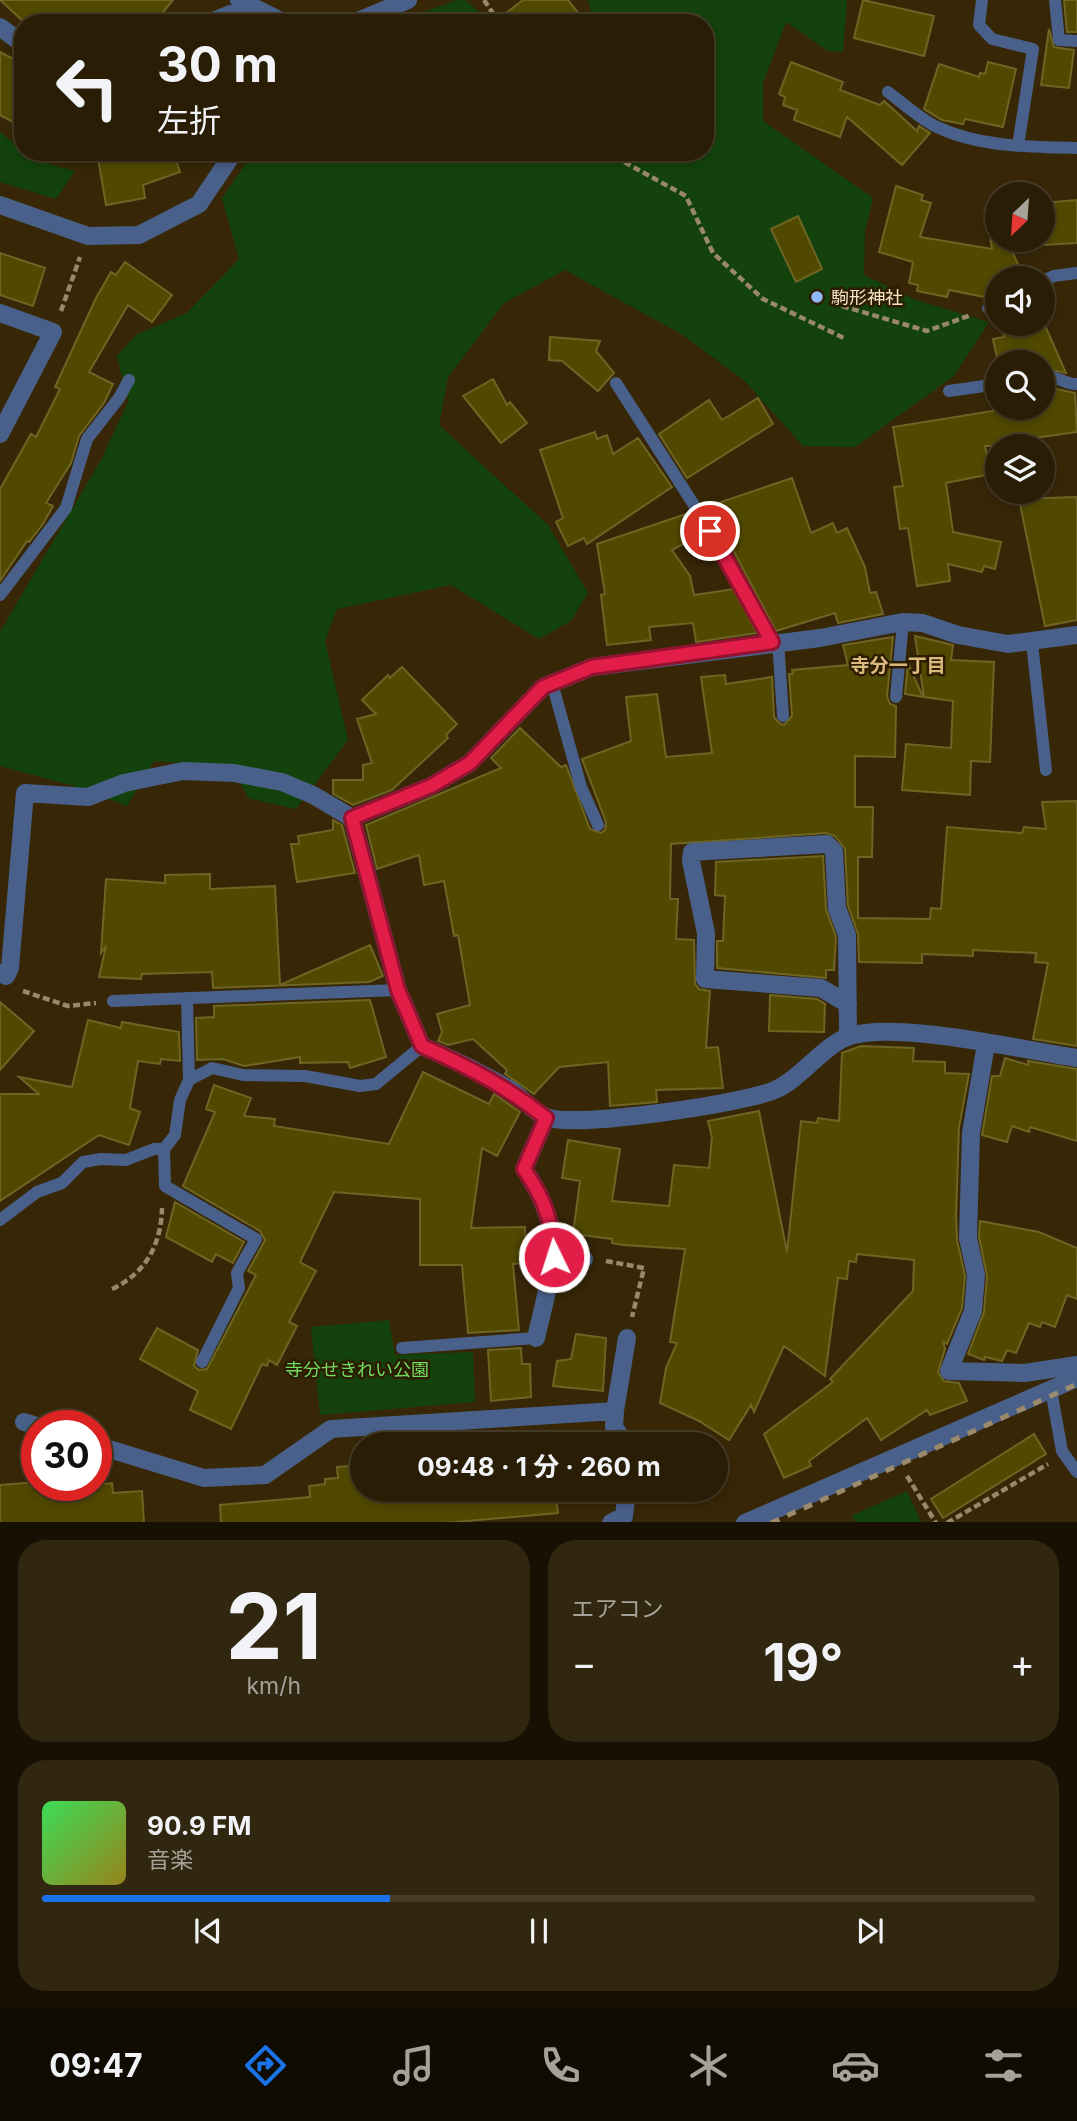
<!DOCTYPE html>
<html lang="ja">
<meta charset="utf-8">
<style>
body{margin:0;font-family:Inter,"Noto Sans JP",sans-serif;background:#31260f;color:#f1f3f6;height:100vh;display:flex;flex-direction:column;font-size:26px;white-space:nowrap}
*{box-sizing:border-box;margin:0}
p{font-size:23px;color:#a5a29a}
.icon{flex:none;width:38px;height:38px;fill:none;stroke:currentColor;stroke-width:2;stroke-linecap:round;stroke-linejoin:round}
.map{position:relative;height:1522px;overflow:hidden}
.side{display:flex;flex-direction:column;gap:18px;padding:18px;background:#171003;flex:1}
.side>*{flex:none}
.guide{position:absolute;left:14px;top:14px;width:700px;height:147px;border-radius:28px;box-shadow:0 4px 10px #0003,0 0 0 2px #453b27;background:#291d05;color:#f1f3f6;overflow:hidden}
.needle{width:46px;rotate:205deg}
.fabs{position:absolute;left:985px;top:182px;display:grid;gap:14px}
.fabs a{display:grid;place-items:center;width:70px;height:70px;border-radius:50%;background:#291d05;box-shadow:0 4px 10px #0003,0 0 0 2px #453b27;font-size:35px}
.speed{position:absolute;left:21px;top:1410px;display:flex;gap:14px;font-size:35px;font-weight:700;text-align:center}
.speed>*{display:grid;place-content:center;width:91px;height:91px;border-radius:50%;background:#291d05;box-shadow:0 4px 10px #0003,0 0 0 2px #453b27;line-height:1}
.speed .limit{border:10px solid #d22;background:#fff;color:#111}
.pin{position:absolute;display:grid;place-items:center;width:60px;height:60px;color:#fff;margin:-30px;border:4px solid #fff;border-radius:50%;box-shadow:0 2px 7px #0007}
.me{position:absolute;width:77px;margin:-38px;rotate:356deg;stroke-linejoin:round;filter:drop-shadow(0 0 5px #0008)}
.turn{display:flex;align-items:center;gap:24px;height:147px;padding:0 28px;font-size:32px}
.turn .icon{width:91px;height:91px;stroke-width:2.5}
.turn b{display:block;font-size:49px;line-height:60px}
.big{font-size:52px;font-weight:700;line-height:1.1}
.side .widget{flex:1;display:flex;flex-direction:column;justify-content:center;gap:10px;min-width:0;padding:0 24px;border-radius:28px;background:#31260f}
.side .dial{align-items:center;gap:0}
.dial b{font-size:91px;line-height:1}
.song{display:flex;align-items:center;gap:21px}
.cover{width:84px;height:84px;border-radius:10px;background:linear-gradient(135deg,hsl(130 70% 55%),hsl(50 70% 35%))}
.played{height:7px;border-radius:4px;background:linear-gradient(90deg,#1a73e8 35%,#453b27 35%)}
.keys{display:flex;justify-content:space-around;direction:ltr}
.heat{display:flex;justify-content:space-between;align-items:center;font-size:38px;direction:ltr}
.side .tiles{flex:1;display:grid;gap:18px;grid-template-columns:1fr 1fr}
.widget:last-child{grid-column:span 2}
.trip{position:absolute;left:350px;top:1432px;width:378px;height:70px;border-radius:35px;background:#291d05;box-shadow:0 4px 10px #0003,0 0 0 2px #453b27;font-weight:700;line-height:70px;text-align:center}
.tabs{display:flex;height:112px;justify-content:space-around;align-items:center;background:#100c02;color:#a5a29a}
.tabs .icon{width:49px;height:49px}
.tabs .on{color:#1a73e8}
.tabs b{font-size:32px;color:#f1f3f6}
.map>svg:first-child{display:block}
</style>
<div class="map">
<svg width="1077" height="1523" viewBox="0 0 1077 1523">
<rect width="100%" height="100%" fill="#372707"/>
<path fill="#13420c" d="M457 0H465L493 23H394Z
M588 0H847L843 52 828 51 786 22 763 83V121L873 198 865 231 864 275 916 300 989 322 954 376 855 447 803 446 745 381 681 334 565 270 504 303 448 377 439 425 548 525 588 593 571 621 539 639 451 585 337 609 325 641 348 740 296 809 248 798 232 766 154 761 127 806 74 786 0 766V632L102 458 128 402 117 356 136 335 187 313 239 259 222 198 254 152H705V23H594Z
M0 132 35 160 75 171 56 199 0 182Z
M389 1320 395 1355 473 1352 475 1402 320 1415 311 1327Z
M907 1491 921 1522H856L851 1516Z"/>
<path fill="#524900" stroke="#6e6524" stroke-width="2" d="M0 0H173L154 23H25Z
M523 0H568L586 23H493Z
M863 0 934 16 924 56 854 38Z
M1064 0H1077V32H1067Z
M1049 29 1054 47 1074 50 1069 88 1041 85Z
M0 52 23 64V127L0 115Z
M791 62 843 82 840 90 880 105 884 101 917 131 919 126 930 133 902 165 847 117 840 137 794 120 797 110 783 105 785 97 779 94Z
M988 62 1016 69 1003 127 965 119 963 124 942 120 924 109 939 64 979 77 980 73 985 74Z
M97 152H173L180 172 143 185 145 198 106 205Z
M896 186 923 195 921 200 931 203 920 237 992 249 986 210 993 208 998 218V240H1007L1024 278H998V294L989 298 949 290 947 297 917 291 918 285 909 283 913 262 879 252Z
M1077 200V243L1043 245V203Z
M798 216 822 269 796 282 771 229Z
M0 253 45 268 33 306 0 295Z
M125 262 172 295 152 322 128 305 89 372 113 384 104 403 79 436 71 463 46 503 53 506 43 524 29 542 27 541 0 581V489L31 434 36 437 60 389 55 387 96 298 111 272 116 275Z
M1043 321 1066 373 1043 368V362H998L993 339 1004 337 1003 330 1043 324Z
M550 337 600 341 596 351 614 373 598 391 562 361 549 360Z
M493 379 507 405 510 402 527 423 501 443 463 396Z
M1043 386 1075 393 1077 432 1020 440 1021 446H985L991 474 946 483 953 532 1001 542 995 569 984 566 982 572 948 564 950 581 917 586 908 528 900 529 894 487 903 486 893 427 993 411V408H1043Z
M758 398 773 424 687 478 659 434 709 400 722 420Z
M595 432 597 439 607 435 613 454 638 438 672 487 587 544 584 538 568 546 556 522 563 518 540 450Z
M792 478 811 533 833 523 837 533 847 528 865 567 870 593 876 592 883 614 838 623 835 613 776 631 732 548 706 507Z
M1077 497V620L1045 626 1019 499Z
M689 513 702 534 672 550 690 576 694 595 734 589 757 633 696 642 693 623 649 627 651 640 607 645 601 595 605 594 597 544Z
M915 636 953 645 951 660 994 662 990 762 971 761 970 795 902 790 906 744 951 748 953 701 924 697Z
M893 637 887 696 890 704 896 706 895 757 855 756V807H873L872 857H858V918L930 919 931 908 941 909 947 827 1022 833 1024 827 1046 829 1042 802 1077 801V1046L1033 1039 1048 963 1035 962 1036 953 973 950V956L922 954V963L859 962 858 934 848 906 845 849 835 836 826 833 671 844 670 899H678L676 939 694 940 695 984 699 989 710 991 706 1048 718 1047 723 1088 656 1090 657 1102 610 1106 608 1062 559 1067 534 1094 505 1074 507 1070 473 1039 448 1045 438 1041 442 1032 437 1014 470 1005 458 935 454 936 444 881 424 885 419 855 377 869 366 825 501 768 491 758 520 728 561 767 566 765 590 829 601 833 605 830 606 822 582 759 631 741 626 697 657 694 666 757 712 753 701 677 725 675 726 684 772 677 774 717 779 723 784 725 792 716 789 674H793L792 670 848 665 843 645Z
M908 663 923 697 905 694Z
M402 667 457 724 446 735 448 738 392 790 353 805 333 794V780H363V765L372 763 357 719 376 714 362 700 388 675 390 678Z
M333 820 342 825 355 873 297 882 291 844H299L298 836 333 830Z
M823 856 826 909 836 937 834 970H826V978L717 968V941H723L725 896 715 895 716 862Z
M210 874V889L275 886 280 985 370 945 383 976 369 982 213 988 212 972 142 974 141 979 99 977 106 946 101 953 106 879 165 883V875Z
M770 995 817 999 825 1004 824 1032 769 1031Z
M370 1000 386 1057 350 1068 348 1062 300 1063V1057L244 1066 223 1059 197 1060 196 1018 214 1017V1006Z
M0 1002 34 1031 0 1070Z
M88 1020 121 1028 122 1022 179 1032 180 1061 161 1059 160 1064 138 1061 130 1108 140 1112 129 1145 99 1135 0 1201V1094H39L19 1077 72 1087Z
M861 1046 914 1048 913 1061 945 1062V1073L969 1074 959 1127 956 1216 957 1240 965 1276 962 1308 947 1344 943 1342 945 1349 938 1372 944 1381 959 1383 967 1401 930 1415 927 1410 881 1440 867 1418 809 1461 811 1466 784 1478 764 1434 833 1382 830 1379 913 1291 914 1260 857 1254 856 1262 849 1261 847 1279 838 1278 825 1376 784 1346 754 1412 751 1405 729 1440 699 1421 660 1403 666 1368 677 1343 670 1342 685 1249 623 1245 612 1243V1239L573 1234 580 1181 562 1178 568 1140 620 1149 612 1201 669 1206 674 1165 709 1168 712 1137 708 1121 759 1111 787 1252 801 1121 817 1123 818 1118 839 1121 842 1053Z
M1005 1058 1028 1065V1061L1077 1069V1141L1030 1127 1029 1132 1012 1126 1007 1142 982 1135 992 1076H1000Z
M423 1072 489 1104 494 1094 520 1112 497 1156 482 1148 471 1228 525 1227 526 1263 513 1264 519 1330 468 1333 462 1265H420V1199L334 1192 300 1262 316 1271 289 1322 297 1326 277 1365 269 1360 267 1366 262 1364 231 1429 190 1410 198 1391 140 1359 157 1328 198 1350 194 1366 199 1370 207 1369 256 1275 248 1271 265 1240 260 1231 183 1186 215 1112 206 1109 214 1085 251 1098 244 1116 275 1119 274 1126 389 1144Z
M175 1202 244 1242 233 1263 216 1254 212 1262 166 1237Z
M980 1221 1039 1232 1077 1248V1299L1067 1295 1055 1327 1042 1322 1040 1327 1029 1323 1016 1353 1007 1350 1002 1361 985 1357 984 1360 968 1354 984 1312 987 1276 979 1237Z
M576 1334 606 1338 603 1391 553 1386 557 1361 571 1359Z
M521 1348 522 1364H530L531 1397 491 1401 488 1350Z
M1034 1434 1046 1454 943 1518 931 1499Z
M362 1465V1489H555L558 1513 444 1523H221L220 1505 310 1497 309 1486 325 1484V1479L338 1478 337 1467Z
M37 1482V1486H52L53 1489 112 1483 113 1493 142 1491 144 1523H0V1485Z"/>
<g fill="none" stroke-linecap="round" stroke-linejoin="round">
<path stroke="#99886a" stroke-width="4.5" stroke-dasharray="7 3.5" stroke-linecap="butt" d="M484 0 496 18 495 23
M606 152 686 196 713 253 763 299 844 338
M842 306 927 331 971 315
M61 311 80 257
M23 991 68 1006 96 1003
M606 1261 644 1268 632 1317
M112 1289C146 1273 161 1245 162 1208
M907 1476 936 1523
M947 1523 1048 1464"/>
<path stroke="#49618a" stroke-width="12" d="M982 0 979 25 992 39 1033 49 1018 146
M1055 0 1059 40 1077 41
M888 92C903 103 920 119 937 127 979 147 1031 147 1077 148
M1043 281 1054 276 1077 273
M988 308 998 303
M1043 377C1059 375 1064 385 1077 384
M616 383 724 552 772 642
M949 391 998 384
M0 595 66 508 87 439 119 398 129 380
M778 641 783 716
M1032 643 1046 770
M552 683 581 787 598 825
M896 697 903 622
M113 1001 398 990
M189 1080 212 1068 243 1075 305 1076 360 1086 376 1084 422 1046
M164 1149 165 1186 256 1239 237 1273 239 1288 202 1362
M0 1220 37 1192 62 1183 83 1162 101 1159 126 1160 154 1149H164L175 1135 180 1100 189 1080 187 998
M402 1348 536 1338
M1051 1390 1062 1451 1077 1472"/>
<path stroke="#49618a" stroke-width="18" d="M239 0 285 23
M208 23 248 7
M353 23 408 0
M0 27 23 44
M0 205 88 236 139 235 199 204 234 152
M0 313 53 332 0 434
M352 818 431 786 470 763 543 687 592 667 820 638 903 622 923 623 958 635 1008 644 1077 635
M0 973 6 976 10 968 25 793 88 797 124 783 183 771 234 773 282 782 313 795 352 818 398 990 422 1046C453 1060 483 1073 512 1091 523 1099 534 1112 546 1117 573 1129 749 1103 777 1089 801 1078 825 1044 850 1036 898 1021 1023 1050 1077 1058
M848 1004 821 988 705 979 706 933 691 861 692 852 827 844 834 851 837 908 847 935 848 1036
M986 1044 971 1133 968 1238 976 1275 973 1311 949 1371 1025 1373 1077 1365
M554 1257 584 1259
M536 1338C552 1268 568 1233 524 1169L546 1118
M615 1411 627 1338
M24 1422 37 1426
M96 1445 204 1478 265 1475 331 1429 615 1411 614 1427 625 1444
M611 1523 624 1516 627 1489"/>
<path stroke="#49618a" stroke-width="18" d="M745 1523 1077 1378"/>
<path stroke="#9b8a6c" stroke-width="5" stroke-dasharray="9 9" stroke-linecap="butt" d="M771 1523 1077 1384"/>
</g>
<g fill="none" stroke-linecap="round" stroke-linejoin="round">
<g stroke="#92132f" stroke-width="18">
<path id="route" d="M554 1257C552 1220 545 1200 524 1169L546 1118C507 1087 467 1066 422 1046L398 990 352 818 431 786 470 763 543 687 592 667 772 642 710 531"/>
</g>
<use href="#route" stroke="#e11d48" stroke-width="12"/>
</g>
<circle fill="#90b8fd" stroke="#2d1d00" stroke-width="2.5" cx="817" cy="297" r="7"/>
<g text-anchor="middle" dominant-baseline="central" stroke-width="5" stroke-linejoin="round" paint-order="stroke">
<g font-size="18" fill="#f6e5c8" stroke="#2d1d00" text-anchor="start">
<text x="831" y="297">駒形神社</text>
</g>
<g font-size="18" fill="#70dd61" stroke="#2d1d00">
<text x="357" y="1369">寺分せきれい公園</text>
</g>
<g font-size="19" font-weight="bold" fill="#dcba7f" stroke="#2d1d00">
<text x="898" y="665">寺分一丁目</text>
</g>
</g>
</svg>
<div class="fabs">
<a><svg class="needle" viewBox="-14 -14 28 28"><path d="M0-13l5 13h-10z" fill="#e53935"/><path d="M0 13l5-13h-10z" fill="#a5a29a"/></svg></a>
<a><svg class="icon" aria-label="sound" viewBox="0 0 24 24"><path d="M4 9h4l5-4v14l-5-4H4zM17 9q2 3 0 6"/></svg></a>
<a><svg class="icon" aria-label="search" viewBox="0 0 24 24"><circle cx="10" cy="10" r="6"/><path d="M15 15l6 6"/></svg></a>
<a><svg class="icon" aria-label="layers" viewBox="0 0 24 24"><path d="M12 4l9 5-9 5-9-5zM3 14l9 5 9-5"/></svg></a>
</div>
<div class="speed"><div class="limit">30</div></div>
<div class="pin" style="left:710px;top:531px;background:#d93025"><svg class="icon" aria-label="arrive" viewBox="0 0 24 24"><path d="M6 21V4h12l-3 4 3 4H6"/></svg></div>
<svg class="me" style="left:554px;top:1257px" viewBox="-20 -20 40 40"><circle r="17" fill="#e11d48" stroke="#fff" stroke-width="3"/><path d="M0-11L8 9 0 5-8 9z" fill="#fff"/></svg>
<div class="trip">09:48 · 1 分 · 260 m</div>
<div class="guide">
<div class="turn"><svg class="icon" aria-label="left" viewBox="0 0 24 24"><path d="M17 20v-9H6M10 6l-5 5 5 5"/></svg><div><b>30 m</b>左折</div></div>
</div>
</div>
<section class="side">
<div class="tiles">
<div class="widget dial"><b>21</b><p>km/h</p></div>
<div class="widget"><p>エアコン</p>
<div class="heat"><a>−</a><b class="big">19°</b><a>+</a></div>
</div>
<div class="widget">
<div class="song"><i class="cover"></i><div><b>90.9 FM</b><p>音楽</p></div></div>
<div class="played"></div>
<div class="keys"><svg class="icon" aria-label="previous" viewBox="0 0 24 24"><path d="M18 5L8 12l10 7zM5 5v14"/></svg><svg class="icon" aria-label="pause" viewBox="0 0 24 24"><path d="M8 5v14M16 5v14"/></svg><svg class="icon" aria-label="next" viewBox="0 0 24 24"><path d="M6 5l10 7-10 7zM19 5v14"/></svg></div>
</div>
</div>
</section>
<nav class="tabs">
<b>09:47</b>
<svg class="icon on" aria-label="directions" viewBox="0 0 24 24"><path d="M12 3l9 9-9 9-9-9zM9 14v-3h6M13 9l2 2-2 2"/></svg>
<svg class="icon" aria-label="music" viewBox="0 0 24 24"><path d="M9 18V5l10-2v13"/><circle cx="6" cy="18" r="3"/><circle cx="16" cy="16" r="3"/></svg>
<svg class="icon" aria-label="phone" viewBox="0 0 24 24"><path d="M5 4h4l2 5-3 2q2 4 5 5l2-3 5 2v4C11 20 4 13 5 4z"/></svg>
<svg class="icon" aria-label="climate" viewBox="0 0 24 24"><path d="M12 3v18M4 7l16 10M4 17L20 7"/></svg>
<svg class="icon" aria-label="car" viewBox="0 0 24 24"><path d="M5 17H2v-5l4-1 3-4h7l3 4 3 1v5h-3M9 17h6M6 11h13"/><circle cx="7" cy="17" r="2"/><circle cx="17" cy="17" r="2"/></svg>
<svg class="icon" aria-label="filters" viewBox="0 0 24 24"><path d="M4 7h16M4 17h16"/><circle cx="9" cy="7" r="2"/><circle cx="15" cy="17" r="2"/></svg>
</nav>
